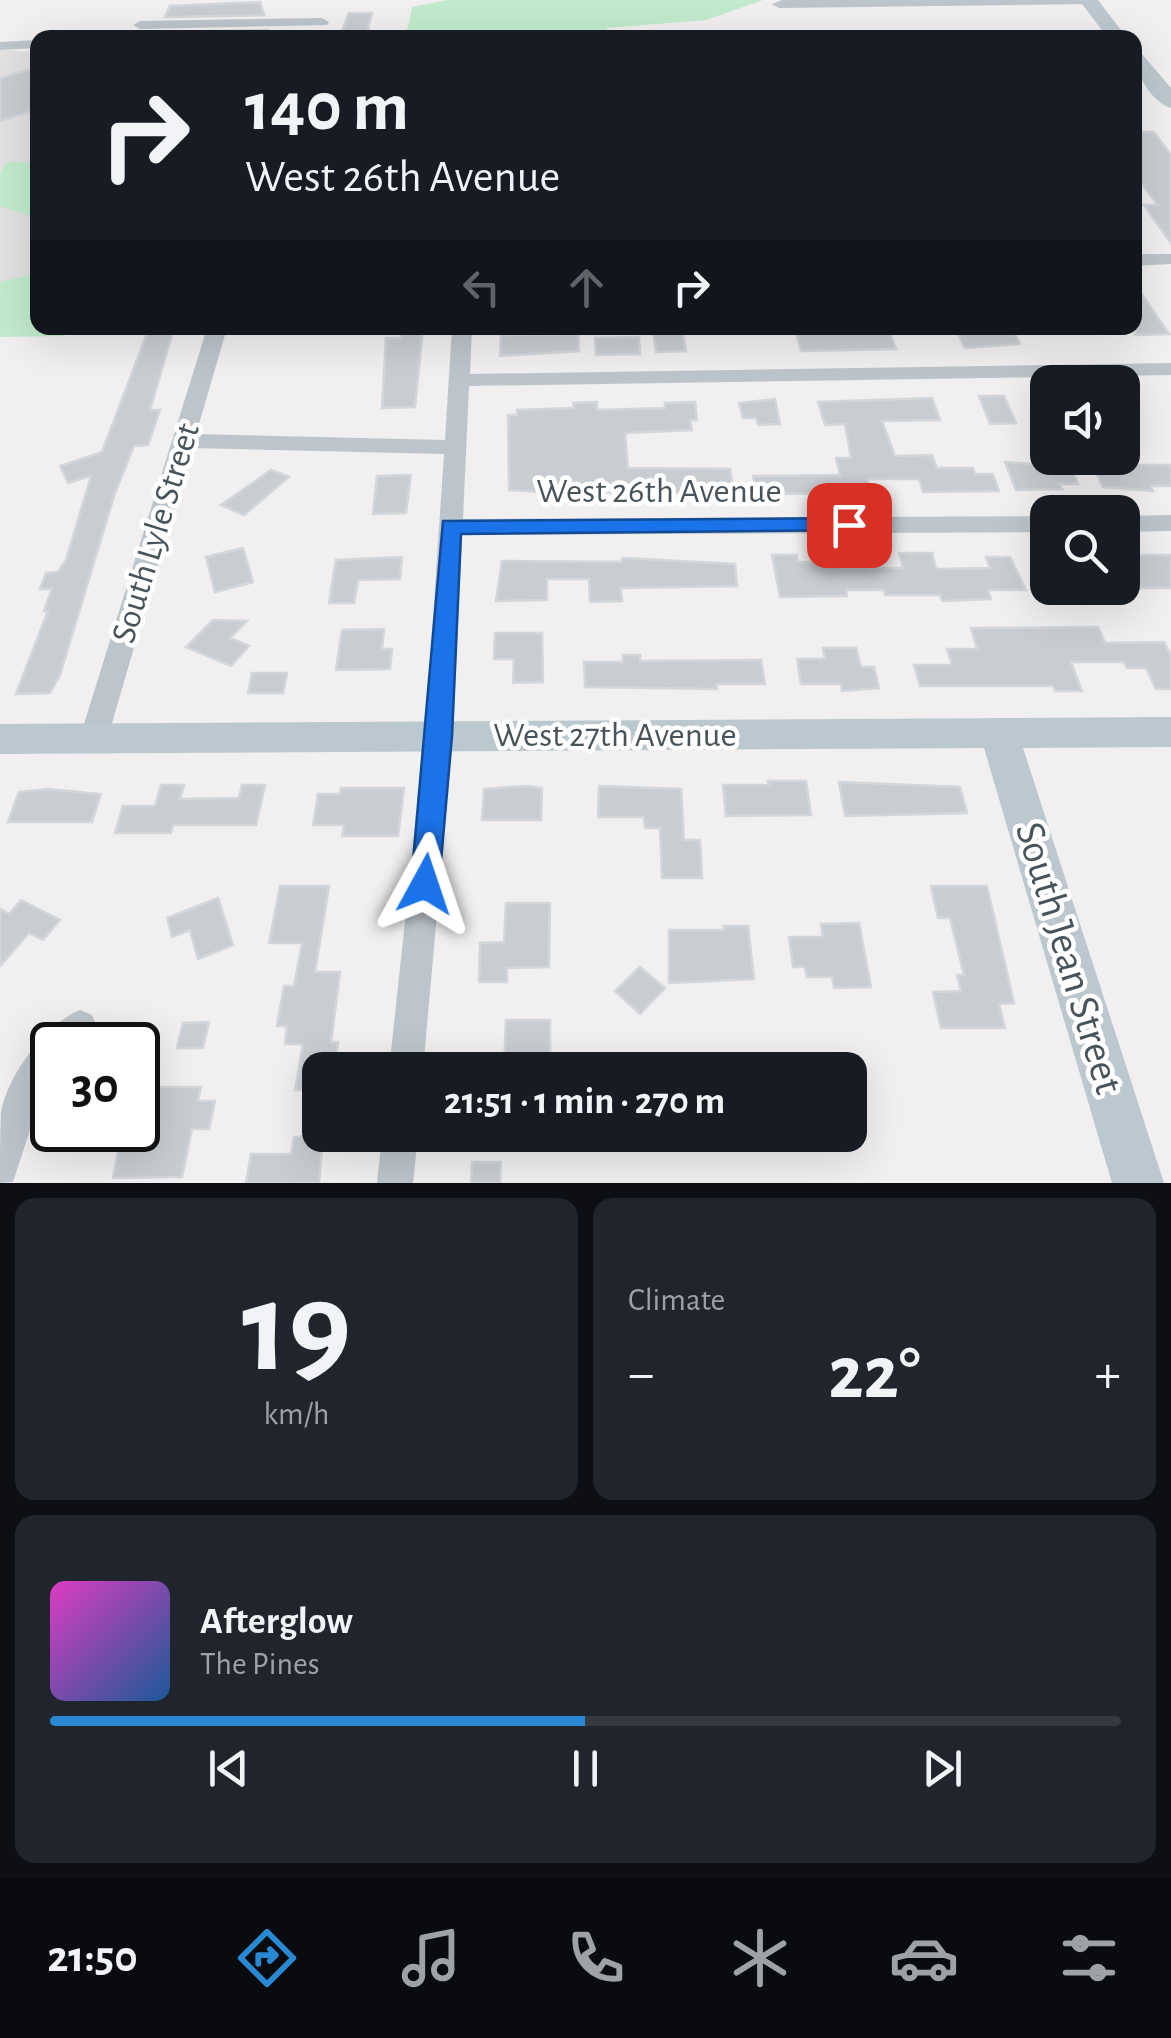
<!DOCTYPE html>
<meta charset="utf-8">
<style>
body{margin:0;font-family:"Alegreya Sans",sans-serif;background:#20242c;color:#f1f3f6;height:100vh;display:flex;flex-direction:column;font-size:38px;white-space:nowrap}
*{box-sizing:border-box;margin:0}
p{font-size:32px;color:#9ea1a6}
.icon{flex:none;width:55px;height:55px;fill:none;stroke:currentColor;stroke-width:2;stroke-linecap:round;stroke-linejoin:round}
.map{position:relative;height:1183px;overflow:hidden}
.panel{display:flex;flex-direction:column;gap:15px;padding:15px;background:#0d0f14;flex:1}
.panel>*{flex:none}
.hud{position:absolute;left:30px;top:30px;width:1112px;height:305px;border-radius:20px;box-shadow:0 10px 40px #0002;background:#171b24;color:#f1f3f6;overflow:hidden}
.controls{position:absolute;left:1030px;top:365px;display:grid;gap:20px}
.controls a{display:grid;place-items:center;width:110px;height:110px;border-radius:20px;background:#171b24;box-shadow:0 10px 40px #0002;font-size:50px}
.speed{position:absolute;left:30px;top:1022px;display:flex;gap:20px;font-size:50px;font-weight:700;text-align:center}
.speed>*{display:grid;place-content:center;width:130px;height:130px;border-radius:50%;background:#171b24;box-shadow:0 10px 40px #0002;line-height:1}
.speed .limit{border:5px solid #111;border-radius:15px;background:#fff;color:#111}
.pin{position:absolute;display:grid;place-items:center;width:85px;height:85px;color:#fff;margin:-42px;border-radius:20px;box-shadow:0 5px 15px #0006}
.me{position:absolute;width:110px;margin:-55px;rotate:5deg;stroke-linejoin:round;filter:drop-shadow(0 0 8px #0008)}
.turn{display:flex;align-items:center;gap:35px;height:210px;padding:0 50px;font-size:45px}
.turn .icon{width:130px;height:130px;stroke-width:2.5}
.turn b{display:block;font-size:70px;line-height:85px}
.lanes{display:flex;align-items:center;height:95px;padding:0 50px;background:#0003;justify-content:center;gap:50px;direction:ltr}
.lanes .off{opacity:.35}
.big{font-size:75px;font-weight:600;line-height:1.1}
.panel .widget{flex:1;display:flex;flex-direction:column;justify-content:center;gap:15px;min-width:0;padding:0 35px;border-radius:20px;background:#20242c}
.panel .dial{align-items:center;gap:0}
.dial b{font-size:130px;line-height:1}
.song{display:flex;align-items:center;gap:30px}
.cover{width:120px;height:120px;border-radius:15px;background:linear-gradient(135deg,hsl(310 70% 55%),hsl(210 70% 35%))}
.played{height:10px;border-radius:5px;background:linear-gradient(90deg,#2888d2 50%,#363941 50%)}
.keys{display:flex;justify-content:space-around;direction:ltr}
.heat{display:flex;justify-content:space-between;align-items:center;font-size:55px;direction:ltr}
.panel .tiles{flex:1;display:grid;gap:15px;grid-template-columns:1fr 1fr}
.widget:last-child{grid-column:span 2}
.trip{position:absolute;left:302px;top:1052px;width:565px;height:100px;border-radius:20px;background:#171b24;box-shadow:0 10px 40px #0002;font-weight:600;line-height:100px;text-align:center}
.tabs{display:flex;height:160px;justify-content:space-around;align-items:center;background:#090b0e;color:#9ea1a6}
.tabs .icon{width:70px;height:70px}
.tabs .on{color:#2888d2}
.tabs b{font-size:45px;color:#f1f3f6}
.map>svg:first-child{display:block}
</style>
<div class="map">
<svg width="1171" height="1183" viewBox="0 0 1171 1183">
<rect width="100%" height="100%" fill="#f1efef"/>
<path fill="#e2e0e0" d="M0 50 38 52 37 273 9 282H0Z"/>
<path fill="#c1ebcc" d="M448 0H763L706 20 607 28V32L615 33 612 37H398L408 28 412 7Z
M6 162 37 163V218L0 206V176Z
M37 273 38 328H67L63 336 0 337V282Z"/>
<path fill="#c9cdd1" stroke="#d3d6da" stroke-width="2.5" d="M260 2 264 15 165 17 170 6Z
M349 13H372L368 28 372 38H339Z
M268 30 270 38H155L158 32Z
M38 67V109L0 121V78Z
M1135 132H1154L1171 155V243L1144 205H1158L1135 175Z
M1135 284 1169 334 1135 335Z
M149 328H174L150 410H160L148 445 134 446 115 493 60 675 50 693 16 694 48 611H44L52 589H40L46 573 58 572 66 560 91 476 68 483 60 466 102 452Z
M402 328H423L415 407 382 408 386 338H401Z
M795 328H888L896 349 801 351Z
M955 328H1012L1020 344 965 348Z
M682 329 686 351 656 352 653 330Z
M578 334 579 351 500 356 501 335Z
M639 337 640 354 596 355 595 338Z
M979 396H1004L1016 423 990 424Z
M932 398 940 420 882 421 895 456 932 455 937 468H973L975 474H993L999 491 923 492 919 479H867L871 493 756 494 753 476 840 475 836 458H851L845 424 825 425 818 402Z
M775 399 780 424 758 425 756 418H743L739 403Z
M597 402V410L665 408V403L695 402 697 420H690L692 430 625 433 628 468 730 469 733 488H712L713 493H623L590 491V487L558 488V493L509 490 508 415H517V410L574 408 573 403Z
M1005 462 1071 467 1078 484H1059L1062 489 1016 490Z
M1112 465H1171V486H1151L1153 491 1103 487 1095 470H1114Z
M271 470 289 477 244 515 221 505Z
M411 475 406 513 373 514 377 476Z
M243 548 253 582 215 592 206 557Z
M899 553H932L936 569 990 568 986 557H1010L1026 590H988L991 599 942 601 940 595H885L884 590H846L847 596 780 597 772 555H797L798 562H839L841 568H903Z
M1122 555H1171V588H1122Z
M402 557 400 579 358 580 354 603H329L336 560Z
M622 558 735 564 737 586 621 588 622 601 590 602 589 579H547V600L496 601 502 561 622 562Z
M213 620 247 621 230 638 249 646 231 666 186 647Z
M1098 627 1105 643 1164 642 1171 656V689H1156L1146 668H1127L1124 662H1071L1082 691H1055L1053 686H920L914 665H952L947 649H977L971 628Z
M384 629 382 649H392L390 669 336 670 342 630Z
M495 633H542L543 682 513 683 514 659H494Z
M823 648H856L861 667H874L879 688 842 691 841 684H801L797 659H825Z
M623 655H640V661L761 660 765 684H716L717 689 585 687 584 662H623Z
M252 673H287L283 693H248Z
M768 781H806L811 815 726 816 723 785H769Z
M839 782 960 787 967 813 845 816Z
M161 785H184L180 799 239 798 242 785H265L256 825H173L171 833H115L123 806H155Z
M527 786 542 788 541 820H482L484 789Z
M599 786 681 789 684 840H700L702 878H662L660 828H645L644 817H598Z
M341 788H404L398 836H342L344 825H313L318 794H340Z
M48 789 101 794 92 822H8L19 792Z
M280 886H329L315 972H340L331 1043 338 1042 334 1070H320V1090H295L303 1044H285L287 1026H277L284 986H294L302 943H269Z
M931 886H987L1014 1003 999 1004 1005 1028H941L933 992 961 991 957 975H964L950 918H938Z
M218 898 233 945 198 959 190 930 172 937 167 918Z
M21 900 60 920 43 940 29 933 0 966V909L9 914Z
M506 903H550L549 967 507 968V982H479L480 943 504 942Z
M859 923 871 987 834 988 832 977H807L805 967H793L789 937H823L821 924Z
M724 926H748L754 979 669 983V930H724Z
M640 967 665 988 640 1014 615 991Z
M506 1020H550V1070H504Z
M209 1022 203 1048H177L183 1023Z
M147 1087H201L198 1101H215L209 1129H192L182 1177 113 1178 122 1130H138Z
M323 1136 319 1183H246L251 1154H291L294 1137Z
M472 1162H501L500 1183H471Z"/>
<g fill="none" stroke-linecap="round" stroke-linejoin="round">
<path fill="#bcc5cb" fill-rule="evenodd" d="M1093 0 1086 4 779 8 772 4 782 0Z
M322 18 329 22 327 25 140 29 133 25 140 21Z
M37 40 38 48 0 50V42Z
M1135 254H1171V264L1135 266Z
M207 328H227L196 434 445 440 452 328H472L470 374 1171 363V375L469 386 463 519 1048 516V532L462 535 453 736 423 1070H389L425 736 444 454 192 448 108 737 104 745 94 748 84 745 80 737Z
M1171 515V531L1122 532V516Z
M80 1010 92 1015 97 1026 84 1045H52V1084L37 1109 13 1182 0 1183C0 1161 0 1134 1 1112 8 1075 45 1024 80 1010Z
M382 1135H418L413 1183H377Z"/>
<path fill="#bcc8cf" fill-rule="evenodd" d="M1079 0H1098L1127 38H1108Z
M1135 52 1142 54 1171 88V108C1150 101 1135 73 1135 52Z
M1171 717V747L1023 748 1164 1183H1112L984 748 0 754V724Z"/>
</g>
<path fill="#1a73e8" stroke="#114b97" stroke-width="2.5" d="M849 518 860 525 856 530 461 534 452 736 439 884 435 893 425 897 415 893 411 884 443 521Z"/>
<g text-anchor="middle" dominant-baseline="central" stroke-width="9" stroke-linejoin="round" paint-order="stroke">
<g font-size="35" fill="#48545b" stroke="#fff">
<text x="659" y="491">West 26th Avenue</text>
<text transform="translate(156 533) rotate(-73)">South Lyle Street</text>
<text x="615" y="735">West 27th Avenue</text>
</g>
<g font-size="42" fill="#48545b" stroke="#fff">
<text transform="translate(1069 958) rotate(73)">South Jean Street</text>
</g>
</g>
</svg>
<div class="controls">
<a><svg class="icon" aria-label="sound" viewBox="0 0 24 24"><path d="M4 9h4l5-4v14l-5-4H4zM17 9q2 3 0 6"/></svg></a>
<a><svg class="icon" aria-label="search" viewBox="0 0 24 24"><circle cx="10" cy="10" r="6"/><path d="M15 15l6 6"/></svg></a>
</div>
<div class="speed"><div class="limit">30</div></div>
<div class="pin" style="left:849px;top:525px;background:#d93025"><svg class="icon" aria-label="arrive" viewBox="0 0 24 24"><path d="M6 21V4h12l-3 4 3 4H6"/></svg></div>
<svg class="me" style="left:425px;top:884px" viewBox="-20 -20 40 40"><path d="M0-17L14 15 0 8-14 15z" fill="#1a73e8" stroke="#fff" stroke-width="4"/></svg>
<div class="trip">21:51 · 1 min · 270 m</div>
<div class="hud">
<div class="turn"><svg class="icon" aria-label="right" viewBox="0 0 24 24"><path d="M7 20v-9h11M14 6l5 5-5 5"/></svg><div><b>140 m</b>West 26th Avenue</div></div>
<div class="lanes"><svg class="icon off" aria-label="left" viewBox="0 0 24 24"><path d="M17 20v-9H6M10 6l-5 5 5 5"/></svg><svg class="icon off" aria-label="ahead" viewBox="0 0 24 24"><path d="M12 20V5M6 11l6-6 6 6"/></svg><svg class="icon" aria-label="right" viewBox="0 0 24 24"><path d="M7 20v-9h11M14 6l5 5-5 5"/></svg></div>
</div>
</div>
<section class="panel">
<div class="tiles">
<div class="widget dial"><b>19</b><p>km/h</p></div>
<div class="widget"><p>Climate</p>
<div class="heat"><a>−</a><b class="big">22°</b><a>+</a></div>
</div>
<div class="widget">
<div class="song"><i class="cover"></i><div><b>Afterglow</b><p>The Pines</p></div></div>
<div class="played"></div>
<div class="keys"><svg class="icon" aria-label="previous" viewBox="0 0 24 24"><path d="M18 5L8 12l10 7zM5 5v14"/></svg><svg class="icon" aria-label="pause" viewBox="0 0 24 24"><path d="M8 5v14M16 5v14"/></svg><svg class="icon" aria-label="next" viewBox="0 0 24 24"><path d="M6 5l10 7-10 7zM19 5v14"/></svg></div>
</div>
</div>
</section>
<nav class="tabs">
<b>21:50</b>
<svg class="icon on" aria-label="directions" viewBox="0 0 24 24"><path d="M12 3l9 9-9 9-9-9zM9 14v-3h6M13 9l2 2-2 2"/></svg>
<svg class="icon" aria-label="music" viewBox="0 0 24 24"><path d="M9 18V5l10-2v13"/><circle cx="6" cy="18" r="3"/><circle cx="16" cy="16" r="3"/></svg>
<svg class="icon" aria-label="phone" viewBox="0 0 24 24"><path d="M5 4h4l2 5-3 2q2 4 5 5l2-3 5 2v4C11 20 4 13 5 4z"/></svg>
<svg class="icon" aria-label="climate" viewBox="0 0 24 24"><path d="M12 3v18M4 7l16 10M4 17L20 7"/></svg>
<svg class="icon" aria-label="car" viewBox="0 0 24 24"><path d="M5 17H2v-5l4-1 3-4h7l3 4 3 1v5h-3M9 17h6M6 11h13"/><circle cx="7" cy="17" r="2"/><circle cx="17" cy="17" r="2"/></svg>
<svg class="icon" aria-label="filters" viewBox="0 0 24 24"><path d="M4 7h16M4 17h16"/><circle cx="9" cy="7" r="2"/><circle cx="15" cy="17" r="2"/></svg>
</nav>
